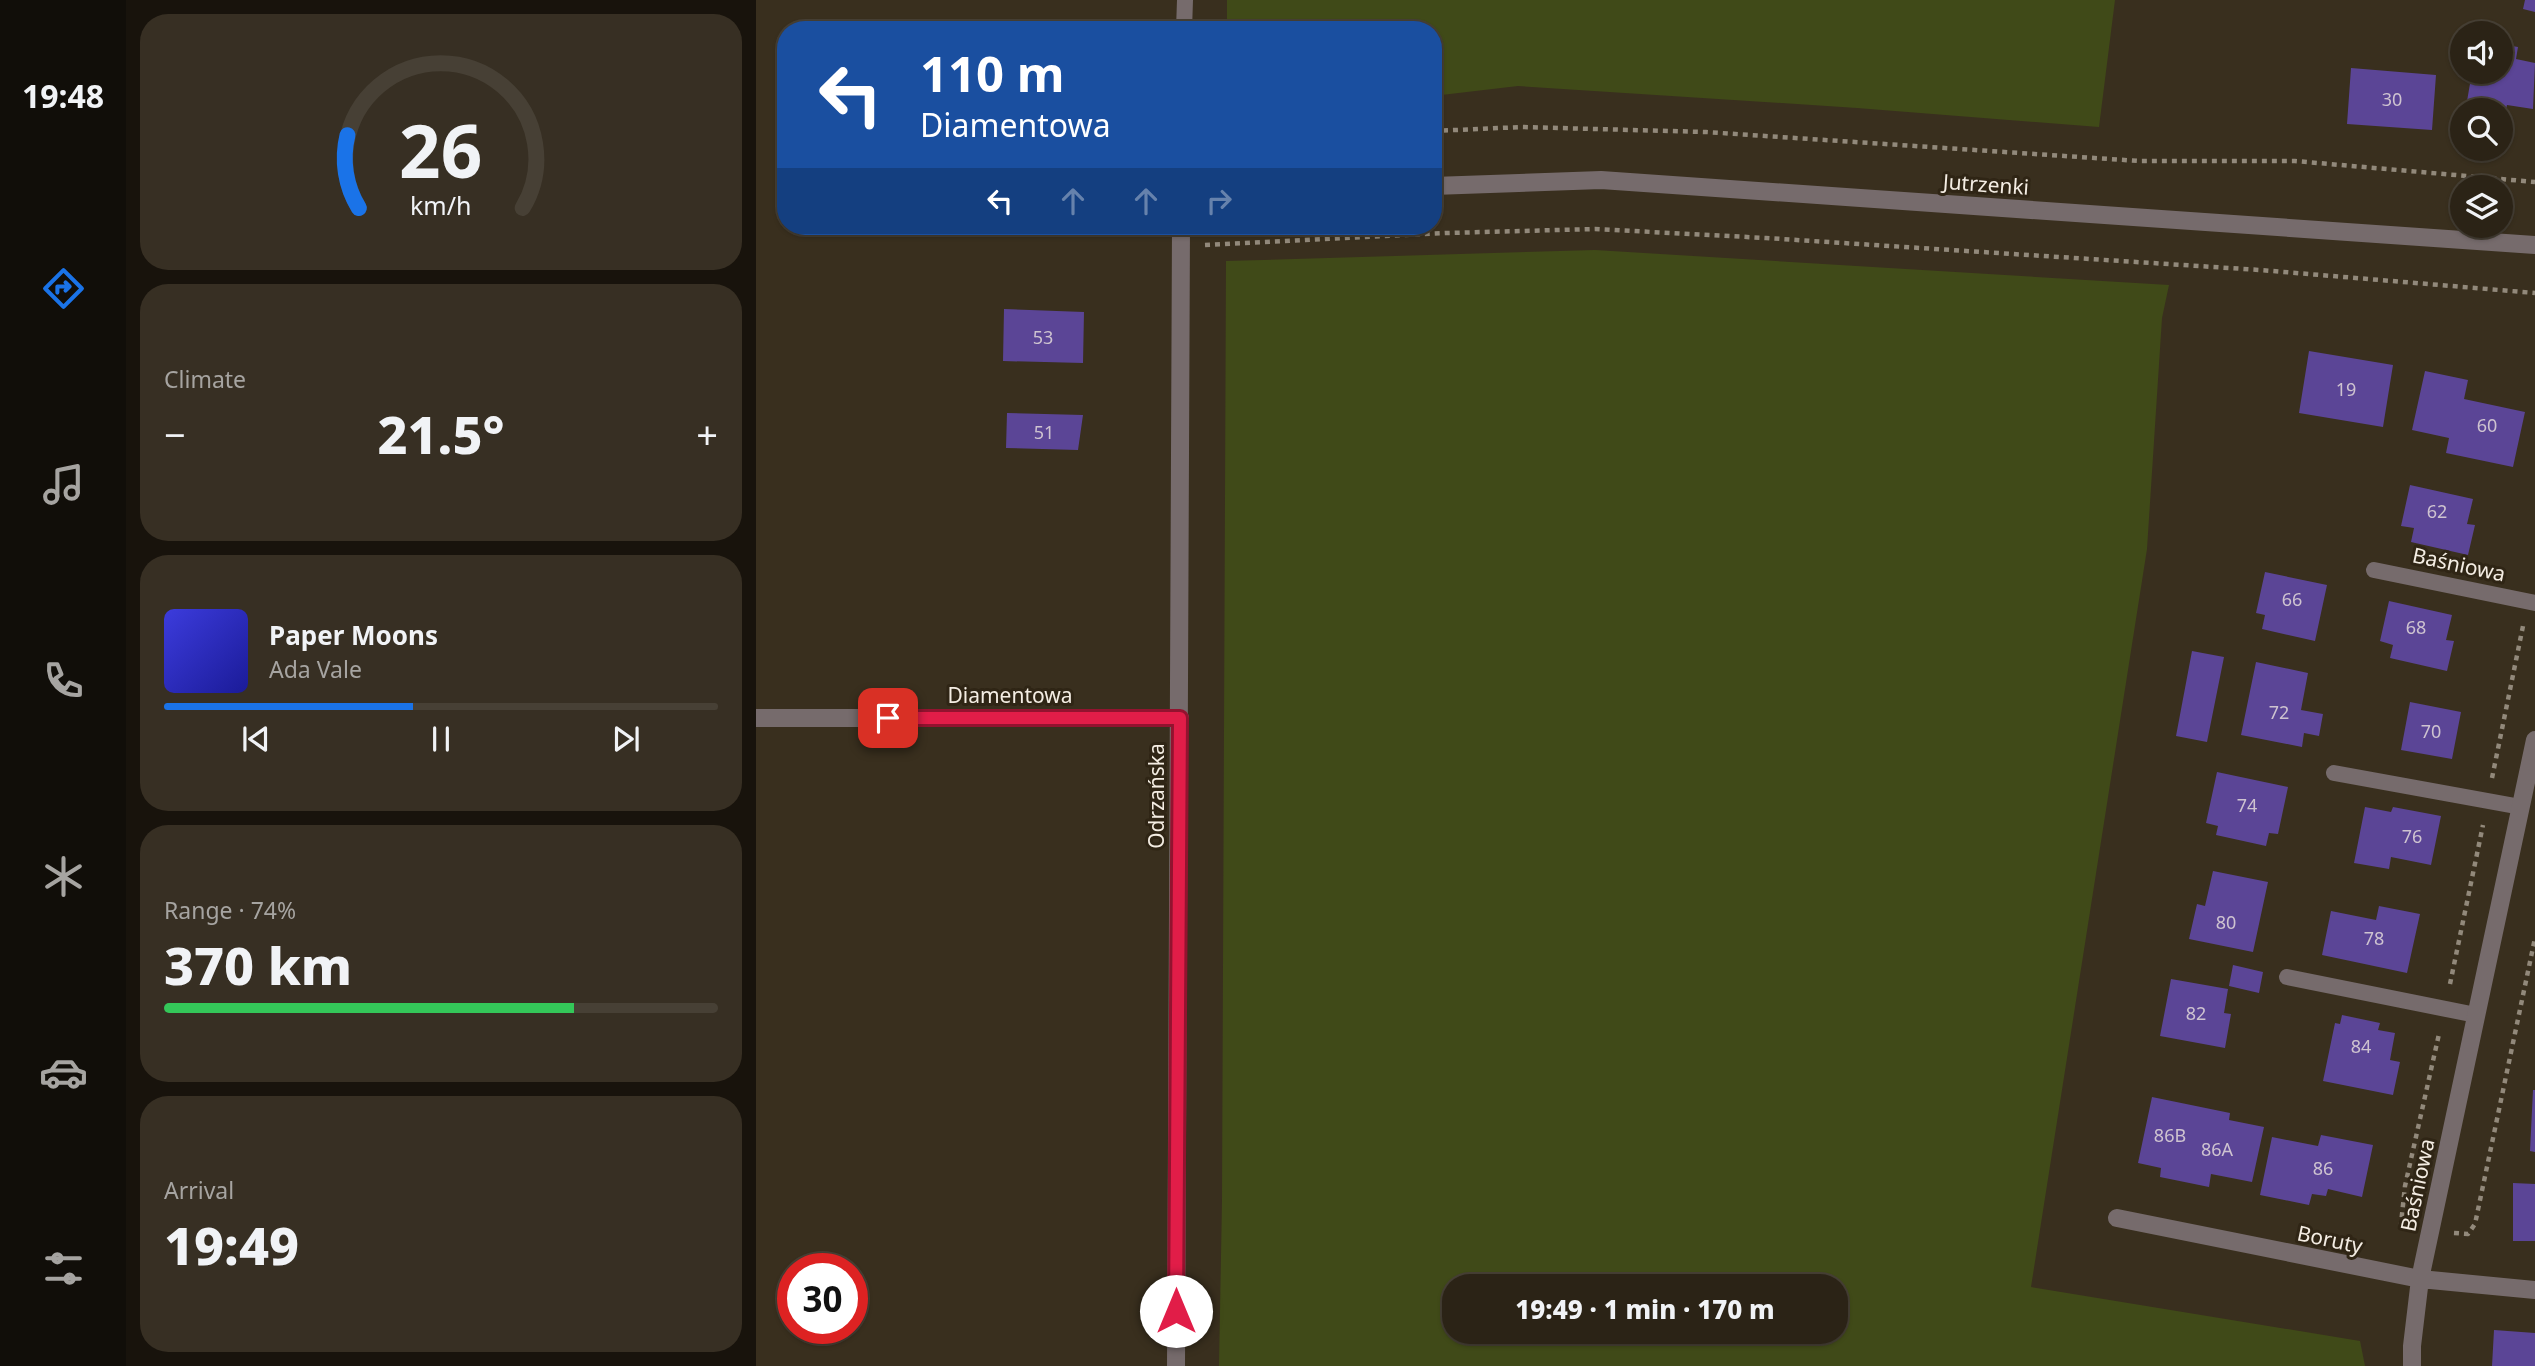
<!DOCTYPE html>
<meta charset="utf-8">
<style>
body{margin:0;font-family:"Noto Sans",sans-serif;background:#372f23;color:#f1f3f6;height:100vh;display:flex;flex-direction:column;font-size:26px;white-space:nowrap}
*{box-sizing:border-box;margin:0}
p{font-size:23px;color:#a6a4a1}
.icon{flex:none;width:38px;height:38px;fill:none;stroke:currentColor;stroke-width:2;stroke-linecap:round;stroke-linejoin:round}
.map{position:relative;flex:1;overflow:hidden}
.details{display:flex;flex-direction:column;gap:14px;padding:14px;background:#18130c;width:630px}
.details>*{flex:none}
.top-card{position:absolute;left:21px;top:21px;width:665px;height:214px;border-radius:28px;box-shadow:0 2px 5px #0004,0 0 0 2px #474035;background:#1a4fa0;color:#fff;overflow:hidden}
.tools{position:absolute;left:1694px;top:21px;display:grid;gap:14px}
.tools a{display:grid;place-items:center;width:63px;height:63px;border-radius:50%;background:#2b2316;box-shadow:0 2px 5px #0004,0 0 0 2px #474035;font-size:35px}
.speed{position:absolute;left:21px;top:1253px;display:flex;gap:14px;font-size:35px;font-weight:700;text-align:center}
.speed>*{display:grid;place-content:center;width:91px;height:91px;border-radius:50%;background:#2b2316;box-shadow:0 2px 5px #0004,0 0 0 2px #474035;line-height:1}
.speed .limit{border:10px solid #d22;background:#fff;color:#111}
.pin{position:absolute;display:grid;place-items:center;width:60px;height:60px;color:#fff;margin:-30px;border-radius:14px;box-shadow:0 4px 10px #0006}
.me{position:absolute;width:77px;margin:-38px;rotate:0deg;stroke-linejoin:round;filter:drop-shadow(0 0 5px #0008)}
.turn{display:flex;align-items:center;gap:24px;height:147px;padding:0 28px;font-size:32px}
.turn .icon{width:91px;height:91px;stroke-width:2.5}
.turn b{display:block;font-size:49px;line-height:60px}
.lanes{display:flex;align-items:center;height:66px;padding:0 28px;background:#0003;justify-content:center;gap:35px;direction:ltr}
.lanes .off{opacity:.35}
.big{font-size:52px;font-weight:800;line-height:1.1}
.details .tile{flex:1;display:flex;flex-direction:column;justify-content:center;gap:10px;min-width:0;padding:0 24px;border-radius:28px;background:#372f23}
.details .dial{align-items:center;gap:0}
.dial svg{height:182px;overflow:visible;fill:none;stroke:#474035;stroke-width:7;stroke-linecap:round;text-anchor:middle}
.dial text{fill:#f1f3f6;stroke:none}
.song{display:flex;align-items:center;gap:21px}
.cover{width:84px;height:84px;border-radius:10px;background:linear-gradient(135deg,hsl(240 70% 55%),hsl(240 70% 35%))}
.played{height:7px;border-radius:4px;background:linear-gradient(90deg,#1a73e8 45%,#474035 45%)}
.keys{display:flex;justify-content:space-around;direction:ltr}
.heat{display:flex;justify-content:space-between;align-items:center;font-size:38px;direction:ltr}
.charge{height:10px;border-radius:5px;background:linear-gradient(90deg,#34c759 74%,#474035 0)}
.trip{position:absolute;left:686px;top:1274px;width:406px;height:70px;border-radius:28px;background:#2b2316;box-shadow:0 2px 5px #0004,0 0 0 2px #474035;font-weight:800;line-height:70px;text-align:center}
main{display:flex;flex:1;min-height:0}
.tab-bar{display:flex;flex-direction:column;width:126px;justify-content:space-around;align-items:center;background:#110e09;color:#a6a4a1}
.tab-bar .icon{width:49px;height:49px}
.tab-bar .selected{color:#1a73e8}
.tab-bar b{font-size:32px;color:#f1f3f6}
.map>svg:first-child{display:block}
</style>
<main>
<nav class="tab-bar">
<b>19:48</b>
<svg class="icon selected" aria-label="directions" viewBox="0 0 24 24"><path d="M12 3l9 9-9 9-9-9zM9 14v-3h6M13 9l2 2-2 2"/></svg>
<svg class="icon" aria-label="music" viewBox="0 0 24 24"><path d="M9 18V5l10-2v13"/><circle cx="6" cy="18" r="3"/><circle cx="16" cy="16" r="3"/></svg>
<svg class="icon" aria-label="phone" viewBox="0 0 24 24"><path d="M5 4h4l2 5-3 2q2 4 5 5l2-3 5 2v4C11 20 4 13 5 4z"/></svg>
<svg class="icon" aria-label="climate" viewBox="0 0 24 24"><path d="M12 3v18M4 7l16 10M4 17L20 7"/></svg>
<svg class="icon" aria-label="car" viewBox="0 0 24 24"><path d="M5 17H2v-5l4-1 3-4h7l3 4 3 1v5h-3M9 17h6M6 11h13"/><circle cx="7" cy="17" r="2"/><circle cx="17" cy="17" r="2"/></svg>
<svg class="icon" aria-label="filters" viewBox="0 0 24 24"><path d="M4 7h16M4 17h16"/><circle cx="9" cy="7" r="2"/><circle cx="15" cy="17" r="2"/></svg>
</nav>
<section class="details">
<div class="tile dial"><svg viewBox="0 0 100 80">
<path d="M14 69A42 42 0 1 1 86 69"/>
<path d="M14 69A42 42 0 0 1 9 37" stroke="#1a73e8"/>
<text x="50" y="56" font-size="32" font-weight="700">26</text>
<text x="50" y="72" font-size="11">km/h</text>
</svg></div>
<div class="tile"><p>Climate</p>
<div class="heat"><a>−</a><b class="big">21.5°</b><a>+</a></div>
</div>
<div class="tile">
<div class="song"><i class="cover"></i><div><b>Paper Moons</b><p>Ada Vale</p></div></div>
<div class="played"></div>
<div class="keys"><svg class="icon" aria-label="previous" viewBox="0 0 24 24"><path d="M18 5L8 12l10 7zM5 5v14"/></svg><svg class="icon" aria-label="pause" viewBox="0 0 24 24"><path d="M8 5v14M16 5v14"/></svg><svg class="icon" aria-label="next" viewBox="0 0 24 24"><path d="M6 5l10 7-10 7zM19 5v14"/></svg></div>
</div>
<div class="tile"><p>Range · 74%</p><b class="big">370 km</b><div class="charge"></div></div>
<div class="tile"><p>Arrival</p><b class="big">19:49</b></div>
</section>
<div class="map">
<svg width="1779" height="1366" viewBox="0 0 1779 1366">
<rect width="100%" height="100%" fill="#392f1e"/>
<path fill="#404a18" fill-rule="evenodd" d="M471 0H1359L1343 127 1101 108 762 86 677 96V30H471Z
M839 250 1413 285 1406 318 1391 549 1275 1287 1604 1341 1609 1366H463L466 1201 470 261ZM698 1286H1080V1332H698Z"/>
<path fill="#5b4596" d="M1769 0H1779V12L1767 9Z
M1745 44 1762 47 1760 59 1779 63 1777 109 1751 105 1749 114 1745 113V110L1710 107 1716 72H1745Z
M1595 68 1680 75 1676 130 1591 124Z
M248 309 328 312 327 363 247 361Z
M1553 351 1637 365 1627 427 1543 413Z
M1669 371 1712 380 1708 399 1769 412 1757 467 1690 453 1693 438 1656 430Z
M251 413 327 415 322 450 250 448Z
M1654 485 1717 499 1711 524 1719 525 1712 555 1655 542 1658 528 1645 526Z
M1509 572 1571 585 1559 641 1506 629 1509 615 1500 613Z
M1633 601 1696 615 1690 640 1698 641 1691 671 1634 658 1637 645 1624 641Z
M1436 651 1468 657 1451 742 1420 736Z
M1500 662 1552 673 1545 710 1567 714 1563 736 1548 733 1546 747 1485 735Z
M1654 702 1705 712 1696 759 1645 750Z
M1461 772 1532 787 1522 834 1513 833 1510 846 1460 835 1462 826 1450 823Z
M1609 807 1635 812 1637 807 1685 816 1675 865 1635 857 1633 869 1598 863Z
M1457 871 1512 882 1497 952 1433 939 1441 904 1449 906Z
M1623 906 1664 914 1651 973 1566 955 1575 911 1620 920Z
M1477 965 1507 972 1503 993 1473 986Z
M1415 979 1472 989 1468 1013 1475 1014 1469 1048 1404 1036Z
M1586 1015 1624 1023 1622 1030 1639 1033 1634 1060 1644 1062 1637 1095 1567 1081 1579 1023 1584 1024Z
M1777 1090H1779V1152L1774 1151Z
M1396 1097 1474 1113 1473 1120 1508 1127 1496 1182 1455 1174 1453 1187 1404 1177 1405 1168 1382 1163Z
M1565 1135 1617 1145 1606 1197 1572 1189 1570 1196 1556 1194 1553 1205 1504 1195 1516 1137 1562 1146Z
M1757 1183 1779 1184V1241H1757Z
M1738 1330 1779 1333V1366H1736Z"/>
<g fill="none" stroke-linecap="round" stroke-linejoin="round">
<path stroke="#92897b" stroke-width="4.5" stroke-dasharray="5 5" stroke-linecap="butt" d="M677 131 766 127 950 132 1383 161H1539L1779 182
M449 245 691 233 839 229 1010 238 1504 270 1779 293
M1736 778 1767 626
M1694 984 1727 825
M1648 1225 1645 1224 1649 1186 1683 1034
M1698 1233 1712 1234 1719 1224 1779 938"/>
<path stroke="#766b6c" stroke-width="16" d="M428 30 429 0
M1618 570 1779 603
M1578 773 1765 807
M1531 977 1720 1015"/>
<path stroke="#766b6c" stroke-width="18" d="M677 186 845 180 1779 245
M0 718H424
M1361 1218 1664 1279 1779 1290
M420 1366 425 226
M1656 1366V1346L1664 1279 1779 740"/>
</g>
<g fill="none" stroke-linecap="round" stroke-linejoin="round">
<g stroke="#92132f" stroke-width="18">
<path id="route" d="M132 718H424L420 1311"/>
</g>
<use href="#route" stroke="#e11d48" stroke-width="12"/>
</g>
<g text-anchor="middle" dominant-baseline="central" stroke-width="6" stroke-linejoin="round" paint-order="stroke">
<g font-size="18" fill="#cec3d0">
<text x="1636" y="99">30</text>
<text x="287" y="337">53</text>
<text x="1590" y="389">19</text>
<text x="1731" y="425">60</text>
<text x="288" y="432">51</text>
<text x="1681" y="511">62</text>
<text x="1536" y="599">66</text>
<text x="1660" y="627">68</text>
<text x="1523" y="712">72</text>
<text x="1675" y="731">70</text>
<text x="1491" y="805">74</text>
<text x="1656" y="836">76</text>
<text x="1470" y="922">80</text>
<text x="1618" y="938">78</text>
<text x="1440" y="1013">82</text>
<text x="1605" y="1046">84</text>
<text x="1414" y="1135">86B</text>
<text x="1461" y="1149">86A</text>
<text x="1567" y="1168">86</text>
</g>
<g font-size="21" fill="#f4ede3" stroke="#2f2515">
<text transform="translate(1230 184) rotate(4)">Jutrzenki</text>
<text transform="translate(1703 564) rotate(12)">Baśniowa</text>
<text x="254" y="695">Diamentowa</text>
<text transform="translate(400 796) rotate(-90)">Odrzańska</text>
<text transform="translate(1661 1185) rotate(-78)">Baśniowa</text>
<text transform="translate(1574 1239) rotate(12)">Boruty</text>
</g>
</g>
</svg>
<div class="tools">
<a><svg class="icon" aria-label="sound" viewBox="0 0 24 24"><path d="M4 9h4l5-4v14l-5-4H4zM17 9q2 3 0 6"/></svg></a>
<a><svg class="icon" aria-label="search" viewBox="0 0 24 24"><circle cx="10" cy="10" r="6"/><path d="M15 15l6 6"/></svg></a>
<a><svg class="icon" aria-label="layers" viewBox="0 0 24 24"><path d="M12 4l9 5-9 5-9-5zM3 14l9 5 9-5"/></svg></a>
</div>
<div class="speed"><div class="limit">30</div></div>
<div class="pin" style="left:132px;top:718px;background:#d93025"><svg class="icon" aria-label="arrive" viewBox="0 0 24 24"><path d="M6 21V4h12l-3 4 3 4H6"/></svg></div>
<svg class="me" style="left:420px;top:1311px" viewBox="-20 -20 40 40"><circle r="19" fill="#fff"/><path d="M0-13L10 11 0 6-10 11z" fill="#e11d48"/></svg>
<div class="trip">19:49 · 1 min · 170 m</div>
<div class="top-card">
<div class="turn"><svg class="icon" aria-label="left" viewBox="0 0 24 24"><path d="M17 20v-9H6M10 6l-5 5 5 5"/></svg><div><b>110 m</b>Diamentowa</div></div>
<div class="lanes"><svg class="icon" aria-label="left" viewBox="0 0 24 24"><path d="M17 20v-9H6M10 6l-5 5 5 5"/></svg><svg class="icon off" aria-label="ahead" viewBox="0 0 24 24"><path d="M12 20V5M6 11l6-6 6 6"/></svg><svg class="icon off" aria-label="ahead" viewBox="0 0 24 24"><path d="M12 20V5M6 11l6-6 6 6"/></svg><svg class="icon off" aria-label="right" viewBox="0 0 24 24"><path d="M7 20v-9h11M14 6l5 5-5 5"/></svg></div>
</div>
</div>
</main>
